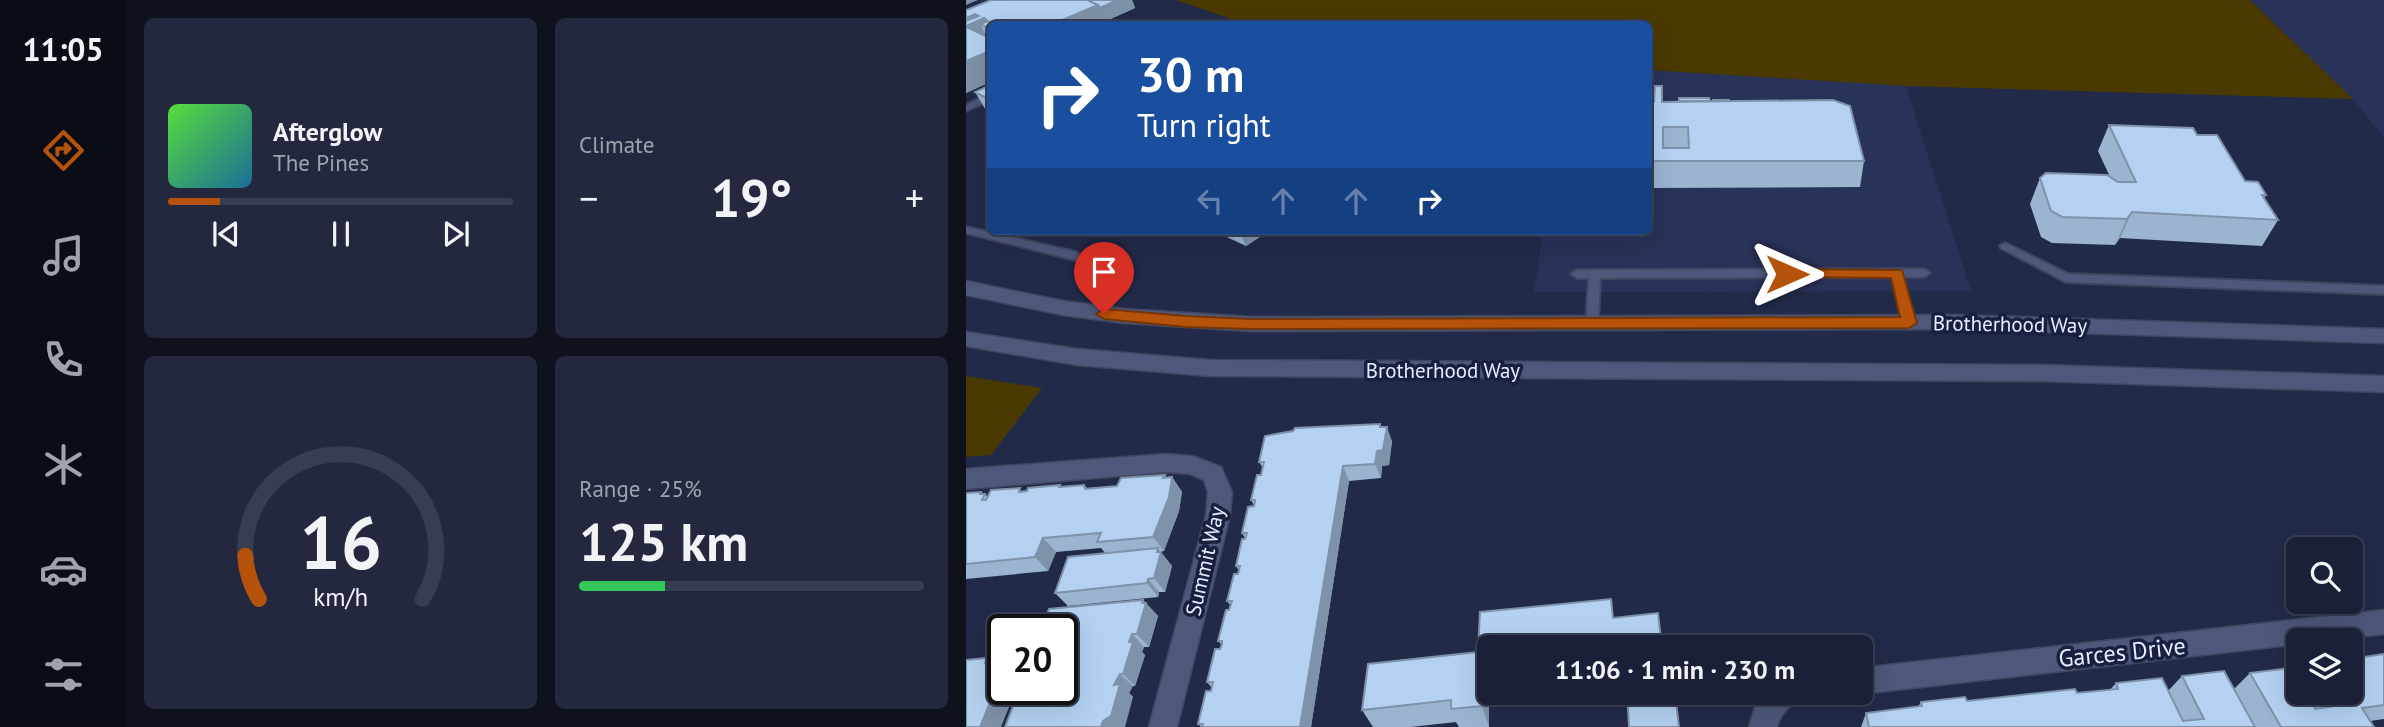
<!DOCTYPE html>
<meta charset="utf-8">
<style>
body{margin:0;font-family:"PT Sans",sans-serif;background:#23283f;color:#f1f3f6;height:100vh;display:flex;flex-direction:column;font-size:26px;white-space:nowrap}
*{box-sizing:border-box;margin:0}
p{font-size:23px;color:#9fa3ad}
.icon{flex:none;width:38px;height:38px;fill:none;stroke:currentColor;stroke-width:2;stroke-linecap:round;stroke-linejoin:round}
.map{position:relative;flex:1;overflow:hidden}
.drawer{display:flex;flex-direction:column;gap:18px;padding:18px;background:#0e121e;width:840px}
.drawer>*{flex:none}
.banner{position:absolute;left:21px;top:21px;width:665px;height:214px;border-radius:10px;box-shadow:0 7px 28px #0002,0 0 0 2px #383e52;background:#1a4fa0;color:#fff;overflow:hidden}
.fabs{position:absolute;left:1320px;top:537px;display:grid;gap:14px}
.fabs a{display:grid;place-items:center;width:77px;height:77px;border-radius:10px;background:#1a2037;box-shadow:0 7px 28px #0002,0 0 0 2px #383e52;font-size:35px}
.speed{position:absolute;left:21px;top:614px;display:flex;gap:14px;font-size:35px;font-weight:700;text-align:center}
.speed>*{display:grid;place-content:center;width:91px;height:91px;border-radius:50%;background:#1a2037;box-shadow:0 7px 28px #0002,0 0 0 2px #383e52;line-height:1}
.speed .limit{border:4px solid #111;border-radius:10px;background:#fff;color:#111}
.pin{position:absolute;display:grid;place-items:center;width:60px;height:60px;color:#fff;margin:-72px -30px;border-radius:50% 50% 50% 0;rotate:-45deg;box-shadow:0 0 7px #0007}
.pin .icon{rotate:45deg}
.me{position:absolute;width:77px;margin:-38px;rotate:90deg;stroke-linejoin:round;filter:drop-shadow(0 0 5px #0008)}
.turn{display:flex;align-items:center;gap:24px;height:147px;padding:0 35px;font-size:32px}
.turn .icon{width:91px;height:91px;stroke-width:2.5}
.turn b{display:block;font-size:49px;line-height:60px}
.lanes{display:flex;align-items:center;height:66px;padding:0 35px;background:#0003;justify-content:center;gap:35px;direction:ltr}
.lanes .off{opacity:.35}
.big{font-size:52px;font-weight:800;line-height:1.1}
.drawer .card{flex:1;display:flex;flex-direction:column;justify-content:center;gap:10px;min-width:0;padding:0 24px;border-radius:10px;background:#23283f}
.drawer .dial{align-items:center;gap:0}
.dial svg{height:182px;overflow:visible;fill:none;stroke:#383e52;stroke-width:7;stroke-linecap:round;text-anchor:middle}
.dial text{fill:#f1f3f6;stroke:none}
.song{display:flex;align-items:center;gap:21px}
.cover{width:84px;height:84px;border-radius:10px;background:linear-gradient(135deg,hsl(110 70% 55%),hsl(200 70% 35%))}
.played{height:7px;border-radius:4px;background:linear-gradient(90deg,#b45309 15%,#383e52 15%)}
.keys{display:flex;justify-content:space-around;direction:ltr}
.heat{display:flex;justify-content:space-between;align-items:center;font-size:38px;direction:ltr}
.charge{height:10px;border-radius:5px;background:linear-gradient(90deg,#34c759 25%,#383e52 0)}
.drawer .tiles{flex:1;display:grid;gap:18px;grid-template-columns:repeat(2,1fr)}
.trip{position:absolute;left:511px;top:635px;width:396px;height:70px;border-radius:10px;background:#1a2037;box-shadow:0 7px 28px #0002,0 0 0 2px #383e52;font-weight:800;line-height:70px;text-align:center}
main{display:flex;flex:1;min-height:0}
.tabs{display:flex;flex-direction:column;width:126px;justify-content:space-around;align-items:center;background:#0a0d16;color:#9fa3ad}
.tabs .icon{width:49px;height:49px}
.tabs .on{color:#b45309}
.tabs b{font-size:32px;color:#f1f3f6}
.map>svg:first-child{display:block}
</style>
<main>
<nav class="tabs">
<b>11:05</b>
<svg class="icon on" aria-label="directions" viewBox="0 0 24 24"><path d="M12 3l9 9-9 9-9-9zM9 14v-3h6M13 9l2 2-2 2"/></svg>
<svg class="icon" aria-label="music" viewBox="0 0 24 24"><path d="M9 18V5l10-2v13"/><circle cx="6" cy="18" r="3"/><circle cx="16" cy="16" r="3"/></svg>
<svg class="icon" aria-label="phone" viewBox="0 0 24 24"><path d="M5 4h4l2 5-3 2q2 4 5 5l2-3 5 2v4C11 20 4 13 5 4z"/></svg>
<svg class="icon" aria-label="climate" viewBox="0 0 24 24"><path d="M12 3v18M4 7l16 10M4 17L20 7"/></svg>
<svg class="icon" aria-label="car" viewBox="0 0 24 24"><path d="M5 17H2v-5l4-1 3-4h7l3 4 3 1v5h-3M9 17h6M6 11h13"/><circle cx="7" cy="17" r="2"/><circle cx="17" cy="17" r="2"/></svg>
<svg class="icon" aria-label="filters" viewBox="0 0 24 24"><path d="M4 7h16M4 17h16"/><circle cx="9" cy="7" r="2"/><circle cx="15" cy="17" r="2"/></svg>
</nav>
<section class="drawer">
<div class="tiles">
<div class="card">
<div class="song"><i class="cover"></i><div><b>Afterglow</b><p>The Pines</p></div></div>
<div class="played"></div>
<div class="keys"><svg class="icon" aria-label="previous" viewBox="0 0 24 24"><path d="M18 5L8 12l10 7zM5 5v14"/></svg><svg class="icon" aria-label="pause" viewBox="0 0 24 24"><path d="M8 5v14M16 5v14"/></svg><svg class="icon" aria-label="next" viewBox="0 0 24 24"><path d="M6 5l10 7-10 7zM19 5v14"/></svg></div>
</div>
<div class="card"><p>Climate</p>
<div class="heat"><a>−</a><b class="big">19°</b><a>+</a></div>
</div>
<div class="card dial"><svg viewBox="0 0 100 80">
<path d="M14 69A42 42 0 1 1 86 69"/>
<path d="M14 69A42 42 0 0 1 8 50" stroke="#b45309"/>
<text x="50" y="56" font-size="32" font-weight="700">16</text>
<text x="50" y="72" font-size="11">km/h</text>
</svg></div>
<div class="card"><p>Range · 25%</p><b class="big">125 km</b><div class="charge"></div></div>
</div>
</section>
<div class="map">
<svg width="1418" height="727" viewBox="0 0 1418 727">
<rect width="100%" height="100%" fill="#222a49"/>
<path fill="#293258" d="M1284 0H1418V138L1387 99Z
M683 70 940 86 1005 291 568 292 577 231H682Z"/>
<path fill="#4a3a01" d="M210 0H1284L1387 99 940 86 683 70 682 24H280Z
M0 376 76 388 25 455 0 457Z"/>
<g fill="none" stroke-linecap="round" stroke-linejoin="round">
<g stroke="#404660" stroke-width="4">
<path id="lane" d="M24 94V100L0 111V105Z
M0 227 110 252 115 256 110 260 0 233Z
M1039 243 1102 274 1418 286V294L1100 282 1035 248 1034 246Z
M931 269H958L964 273 958 277H937L949 323 943 327 937 323 926 277 634 278 632 324 626 328 620 324 623 278H611L605 274 611 270Z"/>
</g>
<g stroke="#404660" stroke-width="3">
<path id="street" d="M200 454 226 456 255 467 266 492 264 515 211 727H183L240 515 242 492 238 480 224 474 200 472 0 489V469Z
M1418 610V634L1363 640H1332V644L894 694 891 693H894V668Z
M797 693H833C827 708 815 710 811 727H783L792 697Z"/>
</g>
<g stroke="#404660" stroke-width="3">
<path id="secondary" d="M0 281 97 301 158 309 285 317 989 315 1418 329V343L989 329 285 331 158 323 97 315 0 295Z
M0 332 111 349 244 360 1076 365 1418 376V392L1076 381 244 376 111 365 0 346Z"/>
</g>
<use href="#lane" fill="#4e587b" fill-rule="evenodd"/>
<use href="#street" fill="#4e587b" fill-rule="evenodd"/>
<use href="#secondary" fill="#4e587b" fill-rule="evenodd"/>
</g>
<path fill="#9bb4d0" d="M25 0H166L169 8 140 21 142 24H24V82L0 93V10Z
M24 85V117L9 92Z
M763 101 898 161 894 187 682 188V102Z
M1143 125 1231 135 1279 181 1300 195 1298 198 1312 220 1296 246 1154 238 1149 245 1086 243 1075 237 1064 204 1074 178 1144 177 1132 151Z
M248 231H303L280 246Z
M415 427 426 441 423 465 416 466 415 478 383 481 345 727H235L232 724 246 688 241 682 256 645 252 641 263 610 265 606 261 601 273 571 270 566 279 538 276 533 288 505 285 500 295 475 297 468 293 462Z
M206 477 216 492 213 511 198 551 194 552 206 566 199 592H193L192 597 102 606 89 593 140 554 135 548 90 552 82 571 0 579V493L19 494 22 497 57 491 118 485 121 488 151 486Z
M645 599 647 618 692 613 696 648H523V727H493L490 722 445 727H407L396 710 402 664 512 652 514 612Z
M177 600 192 616 183 647H178L176 652 179 655 169 686H167L163 693 167 697 39 727Z
M1418 654V719L1404 721 1408 727H895L900 713 952 707 955 702 1001 701 1111 693 1144 690 1150 683 1202 691 1216 676 1268 689 1284 673 1330 677 1332 675V693H1384Z"/>
<path fill="#7e92a9" d="M0 0H12L0 5Z
M151 0H166L169 8 140 21 142 24H87L132 5Z
M9 14 13 20 18 18 24 29 14 24 24 43 0 28V26L3 24 0 18Z
M24 51V82L0 93V61Z
M1166 212 1154 238 1149 245 1161 219Z
M273 231H303L280 246Z
M414 424 419 437 421 427 426 441 423 465 416 466 415 478 409 464Z
M377 466 383 481 345 727H334Z
M199 475 205 485 206 477 216 492 213 511 198 551 187 537Z
M77 538 90 552 82 571 69 557Z
M192 548 206 566 199 592 188 578Z
M182 579 193 592 192 597 181 583Z
M177 600 192 616 183 647 171 634 176 603Z
M166 634 178 647 176 652 179 655 169 686 157 674 163 642Z
M517 655 523 674V727L516 706Z
M21 658 37 670V690H50L35 727H14L19 663Z
M154 674 167 686 163 693 167 697 159 727H135L148 685Z"/>
<path fill="#b4d1f2" stroke="#7e92a9" stroke-width="2" fill-rule="evenodd" d="M25 0H121L132 5 87 24H24V29L14 24 22 21 18 18 0 26V21L13 16 9 14 0 18V10Z
M121 0H151L134 8 132 5Z
M0 27 24 38V51L0 61Z
M24 85V100L9 92Z
M689 86H696V102L867 100 884 106 898 161H682V102H688ZM697 127H722L723 148H697Z
M713 98H743L744 101H713Z
M747 100H763V101H747Z
M1143 125 1227 128 1231 135H1251L1279 181 1292 182 1300 195H1296L1312 220 1166 212 1161 219 1096 217 1085 211 1074 178 1080 173 1141 175 1152 182H1170Z
M414 424V427H421L417 450 411 451 409 464 377 466 334 727H236L237 724H232L240 691H245L247 682H241L249 649H254L256 644V641H252L260 610H263L266 601H261L268 574H272L274 566H270L276 539H279L281 533H276L282 507 288 506 289 502V500H285L291 475H295L298 462H293L299 436 327 431 329 428Z
M199 475 197 478 206 477 203 497 187 537 131 542 135 533 77 538 69 557 0 564V493L15 492 14 494H19L16 500H20L25 490 54 488 53 492 61 491 62 488 94 485 93 487 118 485 119 489 151 486 155 478Z
M192 548 191 552H195L188 578 182 579 181 583 89 593 102 557Z
M645 599 647 618 692 613 696 648H657L656 640 606 645V648H523V655H517L516 706 485 709V700L396 710 402 664 512 652 514 612Z
M177 600 176 603H180L171 634H166L163 642H167L157 674H154L148 685 154 684 145 716 137 721 135 727H39L53 690H96V630H75L83 609Z
M1418 654V705L1396 708 1408 727H1315L1284 673 1325 668 1332 680V693H1340L1349 709 1370 706 1362 693H1384V659Z
M21 658 19 663 37 662V670L14 727H0V660Z
M1258 671 1289 727H903L900 713 956 706 955 702 999 697 1001 701 1109 689 1111 693 1152 689 1150 683 1196 678 1217 721 1238 719 1216 676Z
M661 693H709L713 727H663Z"/>
<path fill="#b45309" stroke="#753606" stroke-width="2" d="M821 269 936 270 951 323 943 328 285 329 220 327 138 319 130 314 138 309 220 316 285 319 934 317 925 278 816 277 814 274Z"/>
<g text-anchor="middle" dominant-baseline="central" stroke-width="7" stroke-linejoin="round" paint-order="stroke">
<g font-size="21" fill="#e6ecfd" stroke="#19203f">
<text transform="translate(1044 324) rotate(1)">Brotherhood Way</text>
<text x="477" y="370">Brotherhood Way</text>
<text transform="translate(239 561) rotate(-77)">Summit Way</text>
</g>
<g font-size="24" fill="#e6ecfd" stroke="#19203f">
<text transform="translate(1156 652) rotate(-6)">Garces Drive</text>
</g>
</g>
</svg>
<div class="fabs">
<a><svg class="icon" aria-label="search" viewBox="0 0 24 24"><circle cx="10" cy="10" r="6"/><path d="M15 15l6 6"/></svg></a>
<a><svg class="icon" aria-label="layers" viewBox="0 0 24 24"><path d="M12 4l9 5-9 5-9-5zM3 14l9 5 9-5"/></svg></a>
</div>
<div class="speed"><div class="limit">20</div></div>
<div class="pin" style="left:138px;top:314px;background:#d93025"><svg class="icon" aria-label="arrive" viewBox="0 0 24 24"><path d="M6 21V4h12l-3 4 3 4H6"/></svg></div>
<svg class="me" style="left:821px;top:274px" viewBox="-20 -20 40 40"><path d="M0-17L14 15 0 8-14 15z" fill="#b45309" stroke="#fff" stroke-width="4"/></svg>
<div class="trip">11:06 · 1 min · 230 m</div>
<div class="banner">
<div class="turn"><svg class="icon" aria-label="right" viewBox="0 0 24 24"><path d="M7 20v-9h11M14 6l5 5-5 5"/></svg><div><b>30 m</b>Turn right</div></div>
<div class="lanes"><svg class="icon off" aria-label="left" viewBox="0 0 24 24"><path d="M17 20v-9H6M10 6l-5 5 5 5"/></svg><svg class="icon off" aria-label="ahead" viewBox="0 0 24 24"><path d="M12 20V5M6 11l6-6 6 6"/></svg><svg class="icon off" aria-label="ahead" viewBox="0 0 24 24"><path d="M12 20V5M6 11l6-6 6 6"/></svg><svg class="icon" aria-label="right" viewBox="0 0 24 24"><path d="M7 20v-9h11M14 6l5 5-5 5"/></svg></div>
</div>
</div>
</main>
